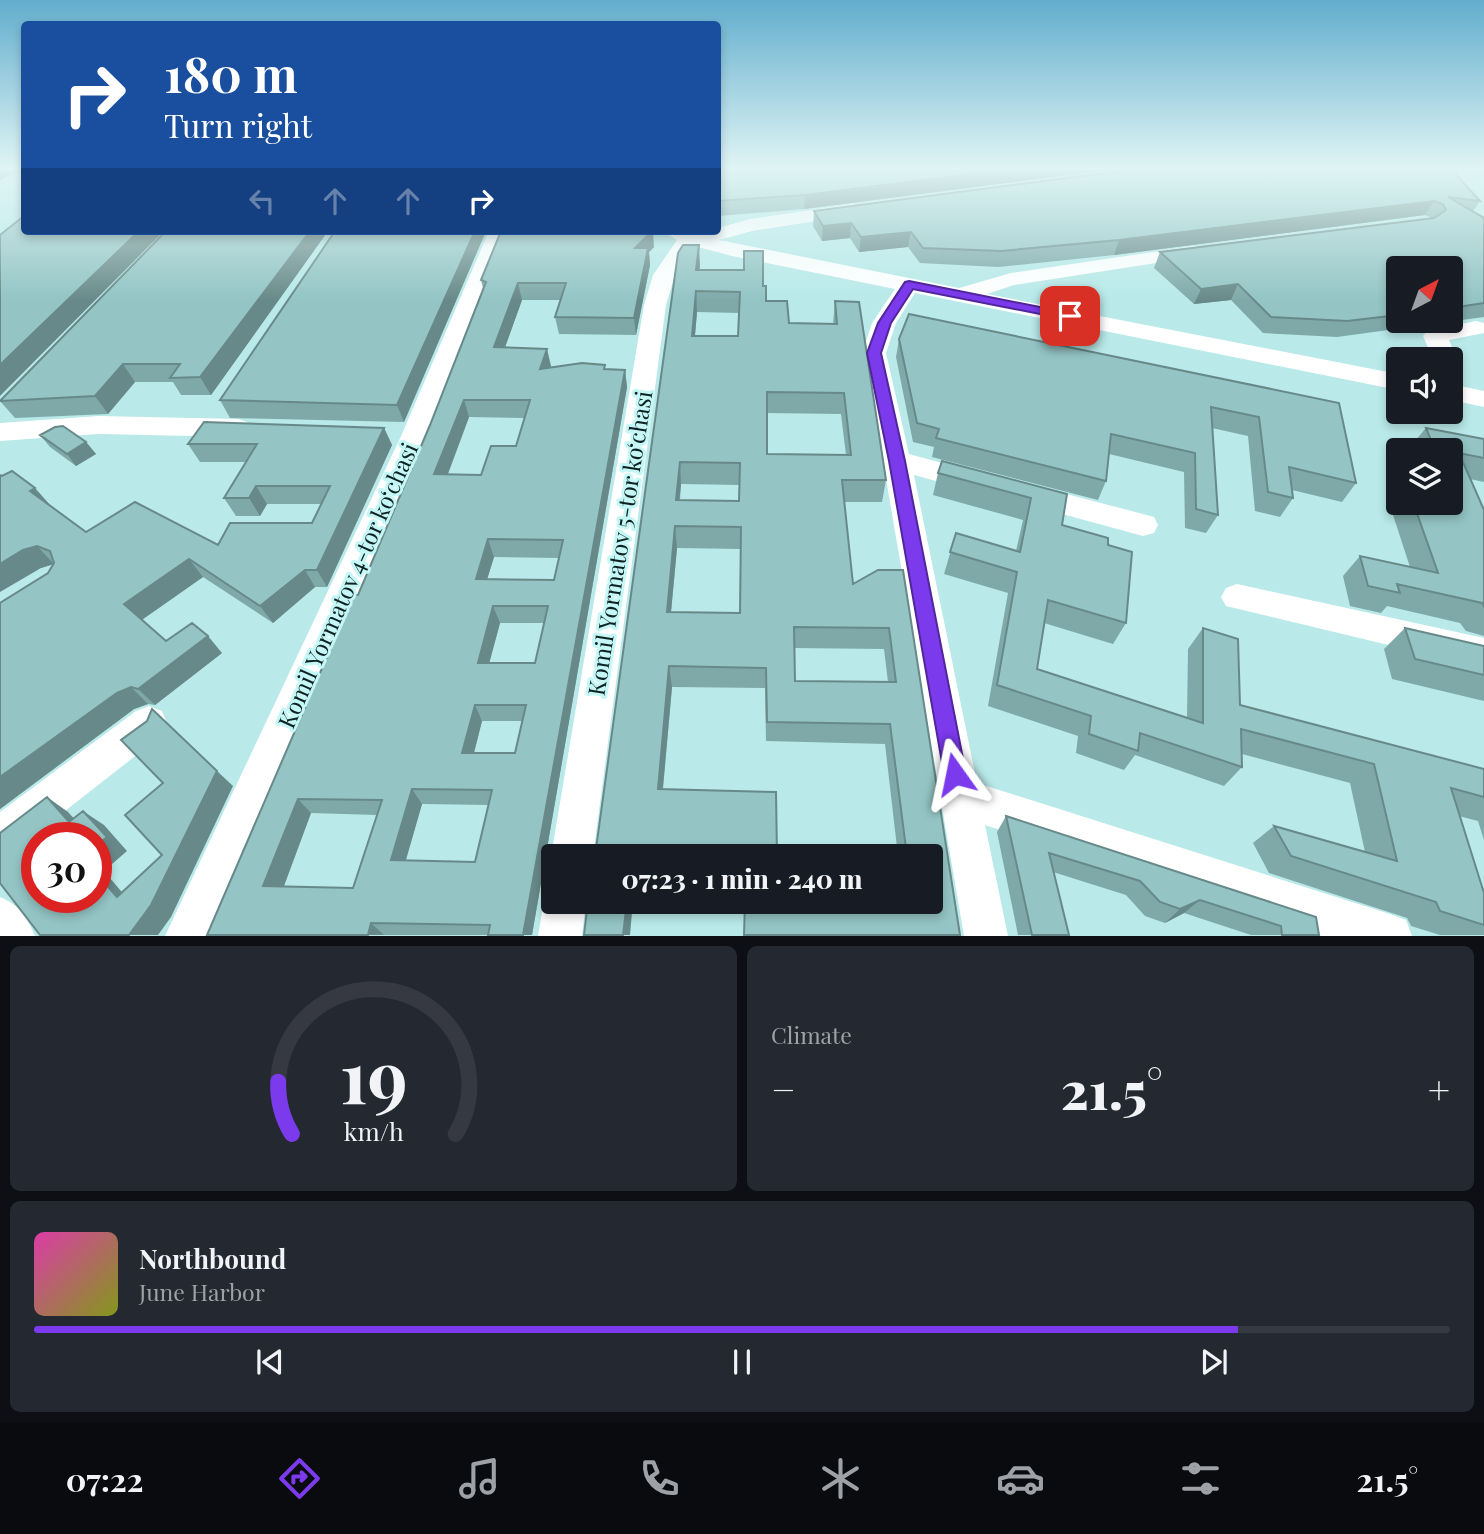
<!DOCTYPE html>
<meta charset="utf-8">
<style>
body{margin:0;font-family:"Playfair Display",serif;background:#242831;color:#f1f3f6;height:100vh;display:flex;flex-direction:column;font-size:26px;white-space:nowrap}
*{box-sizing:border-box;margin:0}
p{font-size:23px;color:#9ea1a6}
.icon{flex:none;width:38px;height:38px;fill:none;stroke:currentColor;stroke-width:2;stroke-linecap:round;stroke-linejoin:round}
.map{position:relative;height:936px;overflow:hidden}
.side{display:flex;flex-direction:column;gap:10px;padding:10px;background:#0d0f14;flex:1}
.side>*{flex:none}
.banner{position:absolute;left:21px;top:21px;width:700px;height:214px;border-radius:7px;box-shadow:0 4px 10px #0003;background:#1a4fa0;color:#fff;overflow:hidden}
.needle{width:46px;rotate:41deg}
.buttons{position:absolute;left:1386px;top:256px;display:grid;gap:14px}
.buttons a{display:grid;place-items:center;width:77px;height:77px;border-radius:7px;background:#171b24;box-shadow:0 4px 10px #0003;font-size:35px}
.speed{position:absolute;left:21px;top:822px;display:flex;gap:14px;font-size:35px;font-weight:700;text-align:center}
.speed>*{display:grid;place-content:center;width:91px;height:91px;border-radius:50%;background:#171b24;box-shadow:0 4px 10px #0003;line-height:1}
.speed .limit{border:10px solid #d22;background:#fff;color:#111}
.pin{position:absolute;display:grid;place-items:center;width:60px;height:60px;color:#fff;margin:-30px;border-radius:14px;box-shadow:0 4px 10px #0006}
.me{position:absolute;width:77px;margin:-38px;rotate:348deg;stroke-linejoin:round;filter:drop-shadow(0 0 5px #0008)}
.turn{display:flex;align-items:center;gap:24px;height:147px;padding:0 28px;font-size:32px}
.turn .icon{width:91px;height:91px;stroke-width:2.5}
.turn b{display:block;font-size:49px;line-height:60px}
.lanes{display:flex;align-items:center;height:66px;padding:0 28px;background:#0003;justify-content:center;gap:35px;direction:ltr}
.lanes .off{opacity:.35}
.big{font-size:52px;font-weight:800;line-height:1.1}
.side .card{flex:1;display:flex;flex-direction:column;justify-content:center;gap:10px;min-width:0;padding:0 24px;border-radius:10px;background:#242831}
.side .dial{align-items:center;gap:0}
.dial svg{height:182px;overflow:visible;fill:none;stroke:#363941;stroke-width:7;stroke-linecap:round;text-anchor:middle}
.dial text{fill:#f1f3f6;stroke:none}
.song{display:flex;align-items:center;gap:21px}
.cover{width:84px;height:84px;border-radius:10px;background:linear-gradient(135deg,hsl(320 70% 55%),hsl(70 70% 35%))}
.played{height:7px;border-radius:4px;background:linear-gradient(90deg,#7c3aed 85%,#363941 85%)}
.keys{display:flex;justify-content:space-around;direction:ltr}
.heat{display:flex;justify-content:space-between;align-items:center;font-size:38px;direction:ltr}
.side .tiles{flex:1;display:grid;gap:10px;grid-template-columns:1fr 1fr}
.card:last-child{grid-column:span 2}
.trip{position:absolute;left:541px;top:844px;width:402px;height:70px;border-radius:7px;background:#171b24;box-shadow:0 4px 10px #0003;font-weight:800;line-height:70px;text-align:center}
.tabs{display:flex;height:112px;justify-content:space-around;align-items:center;background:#090b0e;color:#9ea1a6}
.tabs .icon{width:49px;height:49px}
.tabs .active{color:#7c3aed}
.tabs b{font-size:32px;color:#f1f3f6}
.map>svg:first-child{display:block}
</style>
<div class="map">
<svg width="1484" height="936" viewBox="0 0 1484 936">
<rect width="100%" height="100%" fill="#b9e9e9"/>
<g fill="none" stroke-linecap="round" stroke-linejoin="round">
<path fill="#fff" fill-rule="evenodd" d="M853 204 860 206 863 210 860 214 752 231 719 240 959 288 1011 273 1194 246 1201 248 1204 252 1201 256 1014 285 987 294 1398 374V390L915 293 896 323 886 353 909 454 986 475 990 482 986 489 976 492 914 475 977 783 1390 914 1406 920 1412 936H1321L985 825 1008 936H964L883 461 862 353 872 323 895 289 732 256 694 246 675 275 666 305 593 856H553V860L551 856 644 305 653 275 677 240 663 231H690L697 234 718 231V228L750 219Z
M489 231H509L428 434 210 936H165L402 434Z
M1476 321 1484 323V333L1449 340 1457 359 1454 364 1451 365V359H1433L1423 336 1427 331Z
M1451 384 1484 391V407L1451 400Z
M99 416 238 419 247 422 251 428 247 434 238 437 99 434 0 441V423Z
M1028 484 1143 514 1154 517 1158 525 1154 533 1143 536 1018 502 1014 495 1018 488Z
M1237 584 1484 638V668L1226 606 1221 597 1226 588Z
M149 706 162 711 167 723 162 735 14 851 0 857V812L136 711Z
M553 884V901H586L582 936H538L544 901 550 886Z
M0 897C19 905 27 917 35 936H0Z"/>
</g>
<path fill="#7fa9a9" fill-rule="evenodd" d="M0 170H24V174L14 173Z
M718 170H1107L804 209 718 216Z
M1452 170 1480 201 1473 211 1484 218V317L1337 337 1263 333 1231 300 1194 304 1154 268 1160 252 1432 218 1425 215 1114 255 998 267 920 263 908 247 859 252 850 238 822 241 813 226 814 211ZM1398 268H1451V320H1398Z
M166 231H328L211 395H181L173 382H135L108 414 15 418 0 401Z
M335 231H486L404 422 230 418 220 400Z
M683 245H699V270H744V251H763V286H766V301H787L789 323 833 324 835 301 859 302 886 480 882 502H844L853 584 878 570H903L960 935H744L745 901H931V856H898L885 744 766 741 765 688 672 687 663 789 776 792 777 856H595L678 253ZM697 312 739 313 738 336H695ZM767 413 841 414 846 455 767 454ZM681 484 740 485 739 501 680 500ZM677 548 741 549 740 613 671 612ZM794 648 884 649 888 682 795 681Z
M654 247 649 252 650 265 636 335 559 334 555 317 561 300H522L505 347 551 366 550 368 605 365V369L625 370 627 387 532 935H207L358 595 430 425 483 288 481 280ZM469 417 525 418 516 446 481 475 448 474ZM494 557 559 558 554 580 487 579ZM500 623H544L535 663H489ZM482 721H522L515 753H474ZM422 804 488 805 475 862 406 860ZM311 813 377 815 353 888 284 886Z
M899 339 1339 403 1356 483 1342 502 1292 490 1293 498 1280 517 1255 511 1248 436 1212 428 1218 515 1206 533 1185 528 1184 472 1109 454 1106 481 1098 500 932 457 934 447 913 442 896 357Z
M384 428 392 445 327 587H315L273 623 203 577 142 620 166 641 222 653 155 705 148 704 134 709 0 809V603L48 573 54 564 41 568 2 476 51 506 86 532 218 545 312 523 321 504H267L260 516H236L224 498 246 462H200L188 444Z
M1426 428 1484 439V482L1470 479 1484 510V636L1466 631 1460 623 1387 606 1381 613 1350 606 1343 576 1360 556 1410 567 1392 512 1401 502H1451V450H1410L1409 448Z
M40 435 86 442 96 454 76 466 50 447Z
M938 473 1067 494 1062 525 1108 545 1126 623 1113 644 1044 623 1037 669 1187 718 1188 649 1203 628 1240 705 1484 769V840L1478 821 1459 816 1484 893V935H1440L1411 926 1407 918 1269 873 1253 843 1274 826 1365 852 1350 783 1242 754V767L1224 786 1135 755 1124 770 1076 753 1078 736 988 706 1008 593 944 574 956 533 1016 551 1023 520 933 495Z
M1405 628 1484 646V701L1392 679 1384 649Z
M1006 816 1319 935H1251L1184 913 1165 923 1145 916 1126 895 1053 872 1069 935H1018L997 832Z"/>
<path fill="#688989" d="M0 170H12L14 173 0 180Z
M1001 170H1107L804 209 805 195Z
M1434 201 1425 215 1114 255 1119 240Z
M851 223 850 238 822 241 823 226Z
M139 231H164L0 396V365Z
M310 231H328L211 395 200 377Z
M475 231H486L404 422 397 405Z
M653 231 654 247 649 252 650 265 636 335 634 318 635 248Z
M911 232 908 247 859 252 861 237Z
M699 245 700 266 697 290 696 270Z
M518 283 522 300 499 364 494 347Z
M1238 284 1231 300 1194 304 1201 289Z
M696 291 697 312 693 357 692 336Z
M547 349 551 366 543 387 540 369Z
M123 364 135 382 108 414 95 396Z
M625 370 627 387 532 935H523Z
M464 400 469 417 441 492 434 474Z
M384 428 392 445 327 587 317 570Z
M86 442 96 454 76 466 67 454Z
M680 462 681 484 677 522 676 500Z
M256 486 267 504 260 516 249 498Z
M35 488 51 506 30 491Z
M675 526 677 548 669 633 667 612Z
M488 539 494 557 482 596 476 579Z
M37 546 54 564 41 568 0 592V564L23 550Z
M189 559 203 577 140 621 124 604Z
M305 570 315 587 273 623 260 606Z
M493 606 500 623 485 679 478 663Z
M208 636 222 653 155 705 138 689Z
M669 666 672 687 661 808 658 789Z
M131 687 148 704 134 709 0 809V777L117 693Z
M475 705 482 721 470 768 462 753Z
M217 771 233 786 171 917 158 935H129Z
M412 789 422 804 402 873 391 860Z
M47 797 68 812 90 836 69 822Z
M298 799 311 813 279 899 263 886Z
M83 811 104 825 127 851 104 871 137 910 117 897 96 873V846Z
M1200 900 1184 913 1165 923 1180 909Z
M627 901H633L630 935H623Z
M371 923 384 935H368Z"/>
<path fill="#94c4c4" stroke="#688989" stroke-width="2" fill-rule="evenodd" d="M718 170H1001L805 195 718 201Z
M1128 170H1452L1480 201 1448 197 1484 218V303L1451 308V268H1398V315L1347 321 1271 317 1238 284 1201 289 1160 252 1434 218 1446 210 1443 204 1434 201 1119 240 1001 251 923 248 911 232 861 237 851 223 823 226 814 211Z
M24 216V231H139L0 365V235Z
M166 231H310L200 377 170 378 180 364H123L95 396 0 401Z
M335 231H475L397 405 220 400Z
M501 231H652L635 248H648L634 318 555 317 566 283H518L494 347 547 349 540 369 582 363 605 365 604 369 625 370 523 935H488L490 925 371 923 368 935H207L348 608 353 595H358L430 425 486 282 481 280ZM464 400H530L516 446H491L481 475 434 474ZM488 539 563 540 554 580 476 579ZM493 606H548L535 663H478ZM475 705H526L515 753H462ZM412 789 492 790 475 862 391 860ZM298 799 382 800 353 888 263 886Z
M683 245H699L696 270H744V251H763V286H766V301H787L789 323 837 324 835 301 859 302 886 480H842L853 584 878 570H903L960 935H744L745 901H931V856H907L890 724 767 722 766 668 669 666 658 789 776 792 777 856H595L678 253ZM696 291 740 292 738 336H692ZM767 392 844 393 851 455 767 454ZM680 462 740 463 739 501 676 500ZM675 526 741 527 740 613 667 612ZM794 627 889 628 896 682 795 681Z
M909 314 1339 403 1356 483 1289 467 1293 498 1268 492 1259 417 1211 407 1218 515 1196 509 1195 453 1111 434 1106 481 936 438 939 429 917 423 899 339Z
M204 422 384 428 317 570H305L260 606 189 559 124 604 166 641 192 623 208 636 138 689 131 687 117 693 0 777V603L48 573 54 563 50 551 37 546 23 550 0 564V475L2 476 12 471 35 488 30 491 86 532 135 502 218 545 230 523H312L330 486H256L249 498H224L257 444H188Z
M63 426 86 442 67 454 40 435 55 427Z
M1426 428 1484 439V458L1459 453 1484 510V606L1482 603 1397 584 1400 593 1368 586 1360 556 1438 573 1413 502 1451 501 1456 503 1451 490V450H1435Z
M942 461 1067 494 1062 525 1108 538V545L1132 552 1126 623 1048 600 1037 669 1203 723V628L1238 639 1240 705 1484 769V797L1451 788 1484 893V925L1440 911 1436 902 1291 856 1274 826 1397 861 1374 764 1241 729 1242 767 1140 733 1138 751 1089 734 1091 716 997 685 1017 572 950 552 956 533 1020 552 1031 498 938 473Z
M1405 628 1484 646V675L1415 659Z
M152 709 217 771 151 905 129 935H40L0 883V833L47 797 69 822 83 811 107 837 96 846V838H37V898H96V873L117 897 162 855 125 815 163 783 121 740 147 721Z
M1006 816 1316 917 1319 935H1282L1281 926 1200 900 1180 909 1160 902 1140 881 1049 853 1069 935H1032Z
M588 901H627L623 935H584Z"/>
<linearGradient id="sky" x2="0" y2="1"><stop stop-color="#62adcd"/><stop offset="0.56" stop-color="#e0f5f5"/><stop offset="1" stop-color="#e0f5f5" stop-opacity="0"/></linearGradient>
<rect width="1484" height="301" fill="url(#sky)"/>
<path fill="#7c3aed" stroke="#51269a" stroke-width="2" d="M909 281 1070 313 1076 316 1070 320 913 289 891 323 881 353 905 461 966 774 963 782 955 785 947 782 944 774 889 461 867 353 878 323 905 282Z"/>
<g text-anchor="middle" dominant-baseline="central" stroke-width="6" stroke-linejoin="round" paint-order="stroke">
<g font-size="23" fill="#0f2222" stroke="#c6f7f7">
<text transform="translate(619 543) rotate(-81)">Komil Yormatov 5-tor koʻchasi</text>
<text transform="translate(347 585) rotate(-66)">Komil Yormatov 4-tor koʻchasi</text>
</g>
</g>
</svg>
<div class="buttons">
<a><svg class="needle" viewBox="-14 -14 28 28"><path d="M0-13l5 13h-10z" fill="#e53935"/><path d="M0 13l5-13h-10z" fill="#9ea1a6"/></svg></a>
<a><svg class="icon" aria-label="sound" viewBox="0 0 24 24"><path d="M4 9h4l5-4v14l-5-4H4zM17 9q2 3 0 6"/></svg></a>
<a><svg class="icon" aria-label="layers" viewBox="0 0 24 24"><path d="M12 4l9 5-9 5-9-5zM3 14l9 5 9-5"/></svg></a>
</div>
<div class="speed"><div class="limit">30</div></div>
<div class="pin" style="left:1070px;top:316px;background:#d93025"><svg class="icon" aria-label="arrive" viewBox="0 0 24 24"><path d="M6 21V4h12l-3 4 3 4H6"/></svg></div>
<svg class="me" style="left:955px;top:774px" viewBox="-20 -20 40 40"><path d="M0-17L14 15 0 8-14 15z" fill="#7c3aed" stroke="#fff" stroke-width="4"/></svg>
<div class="trip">07:23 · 1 min · 240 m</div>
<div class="banner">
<div class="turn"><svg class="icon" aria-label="right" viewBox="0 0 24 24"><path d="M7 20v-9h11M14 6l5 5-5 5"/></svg><div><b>180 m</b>Turn right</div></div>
<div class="lanes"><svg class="icon off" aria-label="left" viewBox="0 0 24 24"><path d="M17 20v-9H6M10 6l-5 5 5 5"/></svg><svg class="icon off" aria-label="ahead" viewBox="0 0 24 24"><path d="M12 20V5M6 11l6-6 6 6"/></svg><svg class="icon off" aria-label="ahead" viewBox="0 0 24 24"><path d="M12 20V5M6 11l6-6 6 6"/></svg><svg class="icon" aria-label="right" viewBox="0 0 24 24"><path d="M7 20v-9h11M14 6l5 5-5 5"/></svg></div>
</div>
</div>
<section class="side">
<div class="tiles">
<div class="card dial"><svg viewBox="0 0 100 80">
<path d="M14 69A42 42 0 1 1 86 69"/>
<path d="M14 69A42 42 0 0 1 8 46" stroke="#7c3aed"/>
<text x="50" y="56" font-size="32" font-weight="700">19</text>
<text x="50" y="72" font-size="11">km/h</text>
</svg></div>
<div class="card"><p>Climate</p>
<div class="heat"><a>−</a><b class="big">21.5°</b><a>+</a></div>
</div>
<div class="card">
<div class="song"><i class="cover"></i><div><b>Northbound</b><p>June Harbor</p></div></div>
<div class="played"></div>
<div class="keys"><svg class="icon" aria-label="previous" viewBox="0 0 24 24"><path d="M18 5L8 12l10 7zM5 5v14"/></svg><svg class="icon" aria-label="pause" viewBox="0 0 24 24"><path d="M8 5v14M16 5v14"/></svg><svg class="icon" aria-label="next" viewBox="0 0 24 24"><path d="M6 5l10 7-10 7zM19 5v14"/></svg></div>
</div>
</div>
</section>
<nav class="tabs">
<b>07:22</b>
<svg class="icon active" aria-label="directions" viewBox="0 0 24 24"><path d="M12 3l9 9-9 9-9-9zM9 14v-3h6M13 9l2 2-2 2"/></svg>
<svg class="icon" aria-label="music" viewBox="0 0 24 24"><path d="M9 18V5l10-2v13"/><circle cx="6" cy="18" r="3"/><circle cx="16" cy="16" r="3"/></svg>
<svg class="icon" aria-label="phone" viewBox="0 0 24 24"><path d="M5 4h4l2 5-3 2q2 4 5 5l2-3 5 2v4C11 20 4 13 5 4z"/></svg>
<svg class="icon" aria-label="climate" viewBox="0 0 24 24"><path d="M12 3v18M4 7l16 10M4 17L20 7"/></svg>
<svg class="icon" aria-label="car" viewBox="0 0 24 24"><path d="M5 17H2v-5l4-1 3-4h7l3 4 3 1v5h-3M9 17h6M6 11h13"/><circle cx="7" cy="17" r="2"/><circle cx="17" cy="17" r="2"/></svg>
<svg class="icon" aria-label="filters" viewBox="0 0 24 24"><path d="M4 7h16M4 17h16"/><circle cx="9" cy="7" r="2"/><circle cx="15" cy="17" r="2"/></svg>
<b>21.5°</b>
</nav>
